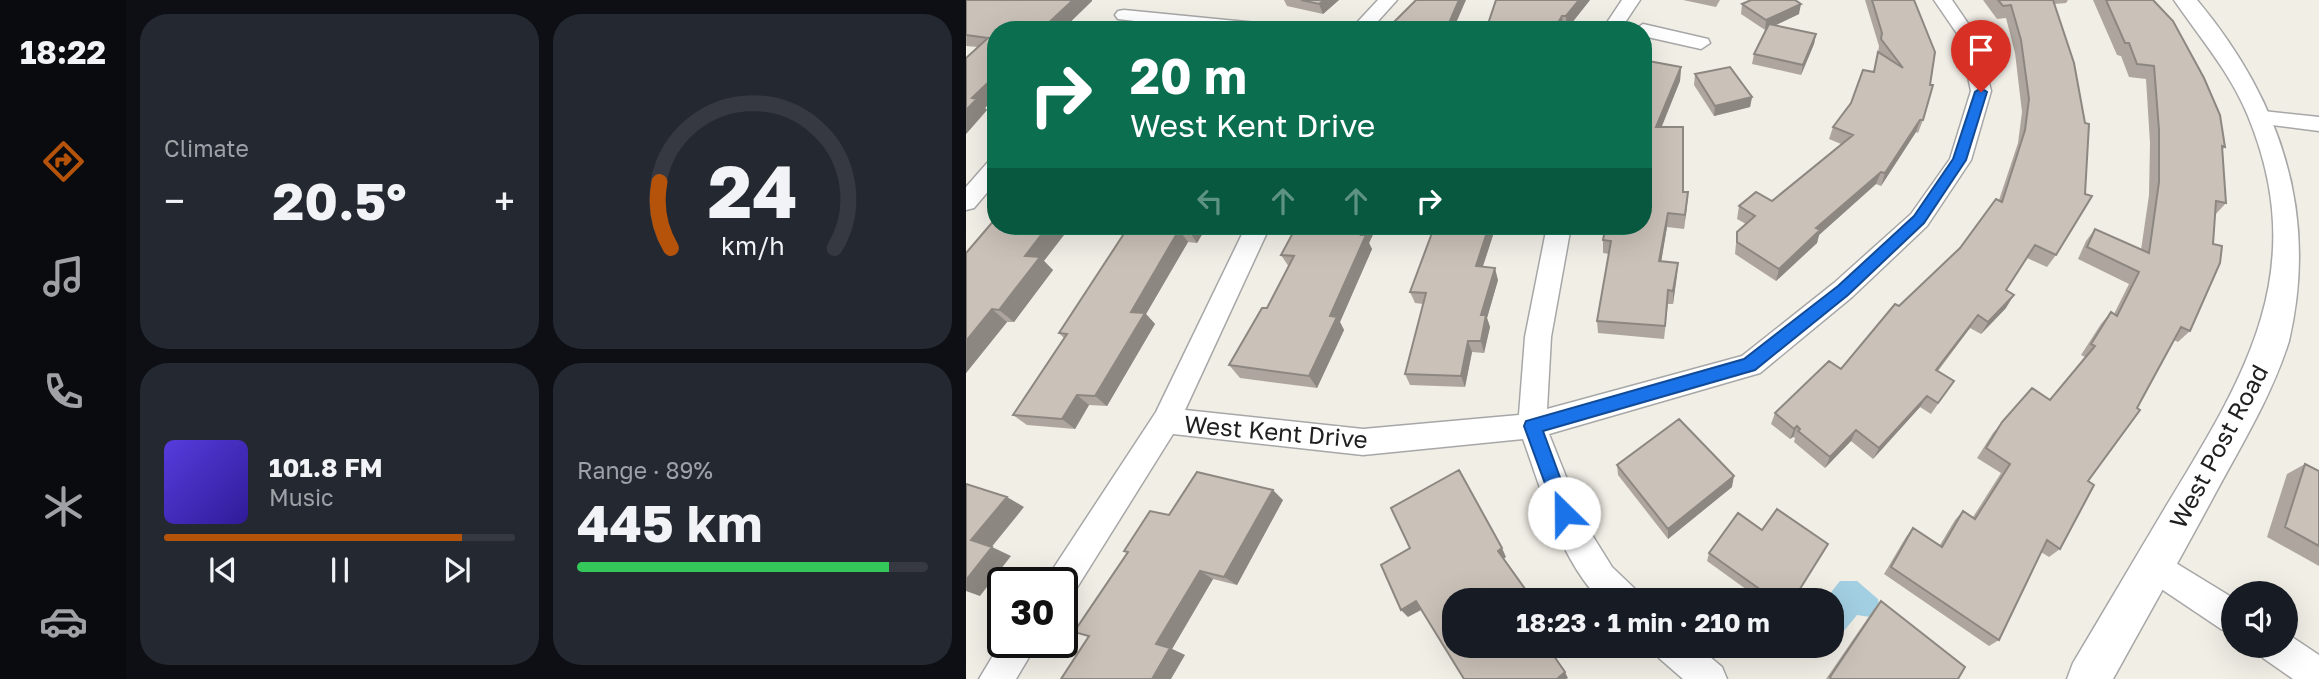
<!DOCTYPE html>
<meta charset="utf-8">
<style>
body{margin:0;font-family:"Golos Text",sans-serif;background:#242831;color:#f1f3f6;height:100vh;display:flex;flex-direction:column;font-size:26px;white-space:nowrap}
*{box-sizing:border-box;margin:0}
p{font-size:23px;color:#9ea1a6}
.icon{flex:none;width:38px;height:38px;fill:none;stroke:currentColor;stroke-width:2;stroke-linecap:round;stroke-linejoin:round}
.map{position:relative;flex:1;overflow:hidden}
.details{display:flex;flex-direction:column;gap:14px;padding:14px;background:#0d0f14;width:840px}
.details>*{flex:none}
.banner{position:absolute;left:21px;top:21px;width:665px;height:214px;border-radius:28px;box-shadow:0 7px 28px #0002;background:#0b6e4f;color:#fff;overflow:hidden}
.tools{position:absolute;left:1255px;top:581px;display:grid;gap:14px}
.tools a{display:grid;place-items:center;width:77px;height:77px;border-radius:50%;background:#171b24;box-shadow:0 7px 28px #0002;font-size:35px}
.speed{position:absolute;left:21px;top:567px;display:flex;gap:14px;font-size:35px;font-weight:700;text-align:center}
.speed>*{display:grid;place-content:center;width:91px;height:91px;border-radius:50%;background:#171b24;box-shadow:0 7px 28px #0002;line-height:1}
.speed .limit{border:4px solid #111;border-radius:10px;background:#fff;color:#111}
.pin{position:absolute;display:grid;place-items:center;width:60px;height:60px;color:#fff;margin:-72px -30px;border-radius:50% 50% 50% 0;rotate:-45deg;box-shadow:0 0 7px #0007}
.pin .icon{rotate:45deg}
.me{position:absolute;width:77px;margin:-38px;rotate:337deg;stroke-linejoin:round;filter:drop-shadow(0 0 5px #0008)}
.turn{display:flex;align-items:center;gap:24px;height:147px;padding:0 28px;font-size:32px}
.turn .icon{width:91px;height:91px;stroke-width:2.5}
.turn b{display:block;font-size:49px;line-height:60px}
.lanes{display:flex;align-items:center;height:66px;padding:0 28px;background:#0003;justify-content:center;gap:35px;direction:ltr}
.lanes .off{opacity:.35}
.big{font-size:52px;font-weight:700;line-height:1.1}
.details .widget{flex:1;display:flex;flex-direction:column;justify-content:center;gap:10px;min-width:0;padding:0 24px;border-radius:28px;background:#242831}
.details .dial{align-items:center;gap:0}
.dial svg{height:182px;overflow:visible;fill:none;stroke:#363941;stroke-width:7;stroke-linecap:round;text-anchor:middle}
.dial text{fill:#f1f3f6;stroke:none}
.song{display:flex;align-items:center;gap:21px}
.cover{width:84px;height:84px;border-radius:10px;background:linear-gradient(135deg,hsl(250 70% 55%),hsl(250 70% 35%))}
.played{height:7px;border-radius:4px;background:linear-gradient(90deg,#b45309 85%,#363941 85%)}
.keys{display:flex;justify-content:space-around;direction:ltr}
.heat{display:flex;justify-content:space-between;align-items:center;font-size:38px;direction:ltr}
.charge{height:10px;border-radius:5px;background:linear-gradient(90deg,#34c759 89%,#363941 0)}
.details .tiles{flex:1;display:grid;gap:14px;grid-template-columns:repeat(2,1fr)}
.trip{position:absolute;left:476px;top:588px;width:402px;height:70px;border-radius:28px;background:#171b24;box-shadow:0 7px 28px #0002;font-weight:700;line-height:70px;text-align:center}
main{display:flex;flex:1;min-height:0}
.menu{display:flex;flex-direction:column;width:126px;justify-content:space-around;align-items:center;background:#090b0e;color:#9ea1a6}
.menu .icon{width:49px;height:49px}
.menu .current{color:#b45309}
.menu b{font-size:32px;color:#f1f3f6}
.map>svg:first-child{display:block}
</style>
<main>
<nav class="menu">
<b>18:22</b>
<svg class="icon current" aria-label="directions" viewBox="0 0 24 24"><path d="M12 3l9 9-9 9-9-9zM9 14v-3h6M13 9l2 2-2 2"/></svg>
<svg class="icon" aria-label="music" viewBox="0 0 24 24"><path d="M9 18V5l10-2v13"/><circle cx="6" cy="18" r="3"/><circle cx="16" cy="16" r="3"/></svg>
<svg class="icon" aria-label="phone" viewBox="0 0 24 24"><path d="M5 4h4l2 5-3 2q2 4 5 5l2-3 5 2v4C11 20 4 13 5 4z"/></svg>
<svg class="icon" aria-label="climate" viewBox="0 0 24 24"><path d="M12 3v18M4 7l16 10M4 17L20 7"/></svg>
<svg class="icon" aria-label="car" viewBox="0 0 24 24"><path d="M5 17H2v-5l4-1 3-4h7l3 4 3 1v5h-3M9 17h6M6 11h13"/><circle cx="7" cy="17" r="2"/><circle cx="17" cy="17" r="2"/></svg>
</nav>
<section class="details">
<div class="tiles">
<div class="widget"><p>Climate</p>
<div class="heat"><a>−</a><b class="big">20.5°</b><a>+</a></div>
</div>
<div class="widget dial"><svg viewBox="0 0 100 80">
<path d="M14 69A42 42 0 1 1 86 69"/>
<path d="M14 69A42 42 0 0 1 9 40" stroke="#b45309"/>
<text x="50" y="56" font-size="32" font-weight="700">24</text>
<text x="50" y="72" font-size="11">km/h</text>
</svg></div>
<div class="widget">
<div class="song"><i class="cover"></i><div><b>101.8 FM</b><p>Music</p></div></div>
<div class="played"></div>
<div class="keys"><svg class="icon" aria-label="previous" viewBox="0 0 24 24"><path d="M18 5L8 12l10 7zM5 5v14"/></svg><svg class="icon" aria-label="pause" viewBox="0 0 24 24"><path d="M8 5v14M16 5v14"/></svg><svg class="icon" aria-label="next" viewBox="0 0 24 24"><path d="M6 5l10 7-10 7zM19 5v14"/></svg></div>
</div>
<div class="widget"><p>Range · 89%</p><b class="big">445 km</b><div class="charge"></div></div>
</div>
</section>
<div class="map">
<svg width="1353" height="679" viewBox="0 0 1353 679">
<rect width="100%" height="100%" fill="#f1eee6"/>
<path fill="#a3cfe2" d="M874 581H891L912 599 913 604 904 617 891 615 877 632 866 628V600H859Z"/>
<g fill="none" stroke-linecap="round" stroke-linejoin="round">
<g stroke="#a7a7a7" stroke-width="3">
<path id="minor" d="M412 0H431L404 30H384Z
M656 0H674L654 30H636Z
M968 0H986L1012 38 1025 91 1005 160 961 226 886 297 794 373 583 434 618 522 646 567 668 588 672 600H634C593 557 577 494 557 439L397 455 207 434 107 594 96 599V583H80L85 572 190 412 280 226H304L219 410 397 429 553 415 559 337 581 226H605L585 337 581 409 776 356 868 283 945 214 984 159 1005 91 994 38Z
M158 10 301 24 310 30H246L152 19 149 15 152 11Z
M677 24 742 39 744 43 735 49 677 36V30H668Z
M1297 111 1353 117V131L1290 123 1287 118 1290 113Z
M30 160V182L8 208 0 210V187L22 162Z
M1187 549 1267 598V634L1255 629 1176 576 1171 565 1176 554Z
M1320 633 1353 655V679H1327L1297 658 1292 646H1320Z
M37 639V642H72L50 679H13Z
M688 646H731L756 667 761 679H717L693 658Z"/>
</g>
<g stroke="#a7a7a7" stroke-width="3">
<path id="tertiary" d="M1208 0H1231C1313 98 1353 212 1323 341 1306 395 1276 444 1249 494 1216 556 1181 617 1147 679H1101L1107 663C1139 610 1170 556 1202 503 1280 375 1345 269 1282 116 1264 72 1234 38 1208 0Z"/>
</g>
<use href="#minor" fill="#fff" fill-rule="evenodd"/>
<use href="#tertiary" fill="#fff" fill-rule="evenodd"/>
</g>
<path fill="#aea69e" d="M0 0 126 1 96 30H30L19 108 21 110 0 134 12 47 0 46Z
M318 0H373L357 14 321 6Z
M624 0 601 29 598 28 597 30H520Z
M717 0H754L750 7Z
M899 0H948L957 120 952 133 950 132 915 186 910 184 853 235 851 243 810 281 769 254 771 232 780 224 771 219 773 206 806 201 875 144 863 139 867 127 907 72 912 53 913 46Z
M1017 0H1102L1100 3 1088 4 1090 255 1081 267 1061 258 1040 290V308L1015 334 1004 328 972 371 988 381 965 414 954 407 907 459 885 441 859 468 828 442 829 438 827 437 824 439 805 424 809 413 875 369 933 306 994 248 1033 200 1052 143 1056 112 1049 53 1040 18 1031 19Z
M1127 0H1187L1259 147 1256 150 1260 203 1249 215 1224 331 1212 342 1208 340 1122 481 1094 549 1083 557 1075 552 1033 640 1023 646 918 574 940 537 947 528 974 545 989 520 997 511 1007 517 1035 473 1011 458 1027 433 1066 388 1084 400 1119 357 1115 355 1135 324 1145 312 1148 314 1163 284 1112 259 1120 241 1129 229 1175 250 1183 195 1184 143 1180 79 1163 77 1155 56 1151 55Z
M776 4 833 14 810 25 850 34 848 44 835 75 786 64 788 54 800 30H799L775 14Z
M428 22 487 30H431Z
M677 60 715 67 714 81 695 127 717 192H722L718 229 701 227 695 261 712 263 707 304H702L698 339 632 333 631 321 643 254 637 253V240Z
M729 74 786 97 784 107 748 116 728 85Z
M163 226H241L231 243 222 242 180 314 189 324 141 406 123 405 109 429 61 425 47 415 98 338 93 333Z
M340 226H411L403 243 406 249 374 322 378 330 351 388 274 378 263 365 301 308 323 267 315 255 337 230Z
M530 226 517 266 532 280 521 318 524 327 518 353 506 352 499 387 444 385 439 374 457 304 449 303 444 292 472 233Z
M0 253 78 261 87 270 48 322H41L0 373Z
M1339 464 1353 471V566L1301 537 1321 474Z
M651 465 766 487 702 539 652 475Z
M317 500 271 585 247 579 206 649 219 655 122 637 108 632 161 553 158 551 203 515Z
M743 553 828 600H795L741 561Z
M915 601 992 679H860L908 609Z"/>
<path fill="#8d8781" d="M107 0H126V1L96 30H75Z
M358 0H373L357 14 353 4Z
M493 0H500L487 30H480Z
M613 0H624L601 29 600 16Z
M835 4 833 14 799 30 800 20Z
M596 16 597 30H588Z
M850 34 848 44 835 75 837 65Z
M715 67 714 81 690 141V127Z
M30 75V97L19 108 21 110 0 134V110L6 98Z
M786 97 784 107 748 116 749 106Z
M954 120 950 132 915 186 919 173Z
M915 172 910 184 853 235 851 243 810 281 813 269 850 228Z
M722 192 721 206 718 229 719 215Z
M702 213 701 227 693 275V261Z
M82 226H105L78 261 87 270 48 322 33 310 59 256Z
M226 226H241L231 243 223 231Z
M399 226H411L403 243 406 249 374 322 378 330 351 388 343 376 364 316Z
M523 226H530L513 278 510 266Z
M213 230 222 242 180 314 189 324 141 406 129 396 165 312Z
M712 263 711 276 707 304V291Z
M529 268 532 280 521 318 524 327 518 353 515 341V315Z
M1048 295 1040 308 1015 334 1022 322Z
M26 309 41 322 0 373V341Z
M1012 315 1004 328 963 381 970 370Z
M502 341 506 352 499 387 495 376Z
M111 395 123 405 109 429 96 419Z
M961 396 954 407 907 459 913 448Z
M831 426 827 437 824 439 828 429Z
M890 430 885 441 859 468 864 457Z
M768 476 766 487 702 539V529Z
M307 490 317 500 271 585 258 577Z
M41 497 58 507 24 549 5 540Z
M26 547 45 556 14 596 0 591V580Z
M536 548 540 557 536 560 532 551Z
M234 571 247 579 206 649 219 655 205 679H186L190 644Z
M450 601 457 609 442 617 435 610Z
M599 672 602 678 600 679H591Z"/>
<path fill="#cac1b8" stroke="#8d8781" stroke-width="2" d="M0 0H107L75 30H30V75L6 98 11 99 0 110V58L22 38 0 35Z
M335 0H358L353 4Z
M450 0H493L480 30H461L428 22Z
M530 0H613L600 16H596L588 30H520Z
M785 0H829L835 4 800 20 776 4Z
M906 0H948L969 52 964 85H967L957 120H954L919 173 915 172 850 228 854 230 813 269 771 242V232L789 216 773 206 790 192 806 201 887 135 867 127 885 103 897 70 908 72 912 52 937 68 915 39 916 33Z
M1032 0H1087L1108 63 1119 123 1123 124 1119 194 1126 196 1090 255 1069 245 1040 290 1048 295 1022 322 1012 315 970 370 988 381 972 403 961 396 913 448 890 430 864 457 832 431 834 429 831 426 828 429 809 413 863 361 875 369 929 304 933 306 994 248 1030 199 1036 202 1059 130 1063 99 1055 40 1045 5 1037 6Z
M1140 0H1187L1207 21 1238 78 1254 115 1259 147 1256 146 1260 203 1250 201 1247 244 1256 246 1254 263 1224 331 1215 327 1171 408 1174 410 1122 481 1128 485 1094 549 1081 540 1033 640 925 567 947 528 976 547 997 511 1009 519 1044 464 1020 448 1036 422 1066 388 1084 400 1129 346 1125 344 1145 312 1151 316 1173 272 1121 247 1129 229 1183 253 1193 182V130L1188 66 1171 64 1163 43H1159Z
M174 24 218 27 215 30H169Z
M803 24 850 34 837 65 788 54Z
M677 60 715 67 690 127H717V192H722L719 215 702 213 693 261 712 263 707 291 702 290 699 326 631 321 645 241 637 240 640 226H677Z
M764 67 786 97 749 106 729 74Z
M30 218V226H82L59 256 74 257 33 310 26 309 0 341V253Z
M163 226H226L223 231 213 230 165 312 179 313 129 396 111 395 96 419 47 415 101 334 93 333Z
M340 226H399L395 235H400L364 316 371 317 343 376 263 365 296 308H301L328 256 315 255 329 229 337 230Z
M474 226H523L510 266 529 268 515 315H520L515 341H502L495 376 439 374 460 293 444 292 466 233H472Z
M713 419 768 476 702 529 651 465Z
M1339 464 1353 471V546L1319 527Z
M493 470 536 548 532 551 567 600H488V646H581L599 672 591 679H498L450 601 435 610 415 565 444 548 425 508Z
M231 472 307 490 258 577 234 571 190 644 204 648 186 679H95L123 636 108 632 162 552 158 551 184 511 203 515Z
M0 484 41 497 5 540 26 547 0 580Z
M811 509 862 544 827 600H809L743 553 772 513 796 530Z
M915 601 999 667 992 679H865L864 677Z"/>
<path fill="#1a73e8" stroke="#114b97" stroke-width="2" d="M1015 88 1021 92 1000 160 958 223 882 295 789 370 577 431 607 513 605 519 598 522 592 519 558 426 560 421 778 359 872 286 948 216 987 159 1009 92Z"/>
<g text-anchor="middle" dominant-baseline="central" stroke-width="5" stroke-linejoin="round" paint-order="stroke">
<g font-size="24" fill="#202020" stroke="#fff">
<text transform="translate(310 431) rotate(5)">West Kent Drive</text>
<text transform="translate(1252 446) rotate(-62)">West Post Road</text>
</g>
</g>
</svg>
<div class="tools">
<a><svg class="icon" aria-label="sound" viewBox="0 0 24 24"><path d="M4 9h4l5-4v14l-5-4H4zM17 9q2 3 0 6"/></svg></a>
</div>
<div class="speed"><div class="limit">30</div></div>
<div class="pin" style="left:1015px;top:92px;background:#d93025"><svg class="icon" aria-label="arrive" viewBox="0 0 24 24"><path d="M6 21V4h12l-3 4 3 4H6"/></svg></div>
<svg class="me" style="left:598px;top:513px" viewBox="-20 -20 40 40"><circle r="19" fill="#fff"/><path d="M0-13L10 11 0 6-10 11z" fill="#1a73e8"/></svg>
<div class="trip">18:23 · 1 min · 210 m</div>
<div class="banner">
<div class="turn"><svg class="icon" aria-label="right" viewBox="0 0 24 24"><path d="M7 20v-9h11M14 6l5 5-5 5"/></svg><div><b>20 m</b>West Kent Drive</div></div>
<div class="lanes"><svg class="icon off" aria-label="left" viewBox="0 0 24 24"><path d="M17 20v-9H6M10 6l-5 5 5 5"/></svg><svg class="icon off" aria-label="ahead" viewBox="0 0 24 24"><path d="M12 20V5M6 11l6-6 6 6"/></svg><svg class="icon off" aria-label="ahead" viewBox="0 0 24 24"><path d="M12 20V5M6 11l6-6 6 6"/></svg><svg class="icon" aria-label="right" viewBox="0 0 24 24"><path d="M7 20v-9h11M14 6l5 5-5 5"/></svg></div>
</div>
</div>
</main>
